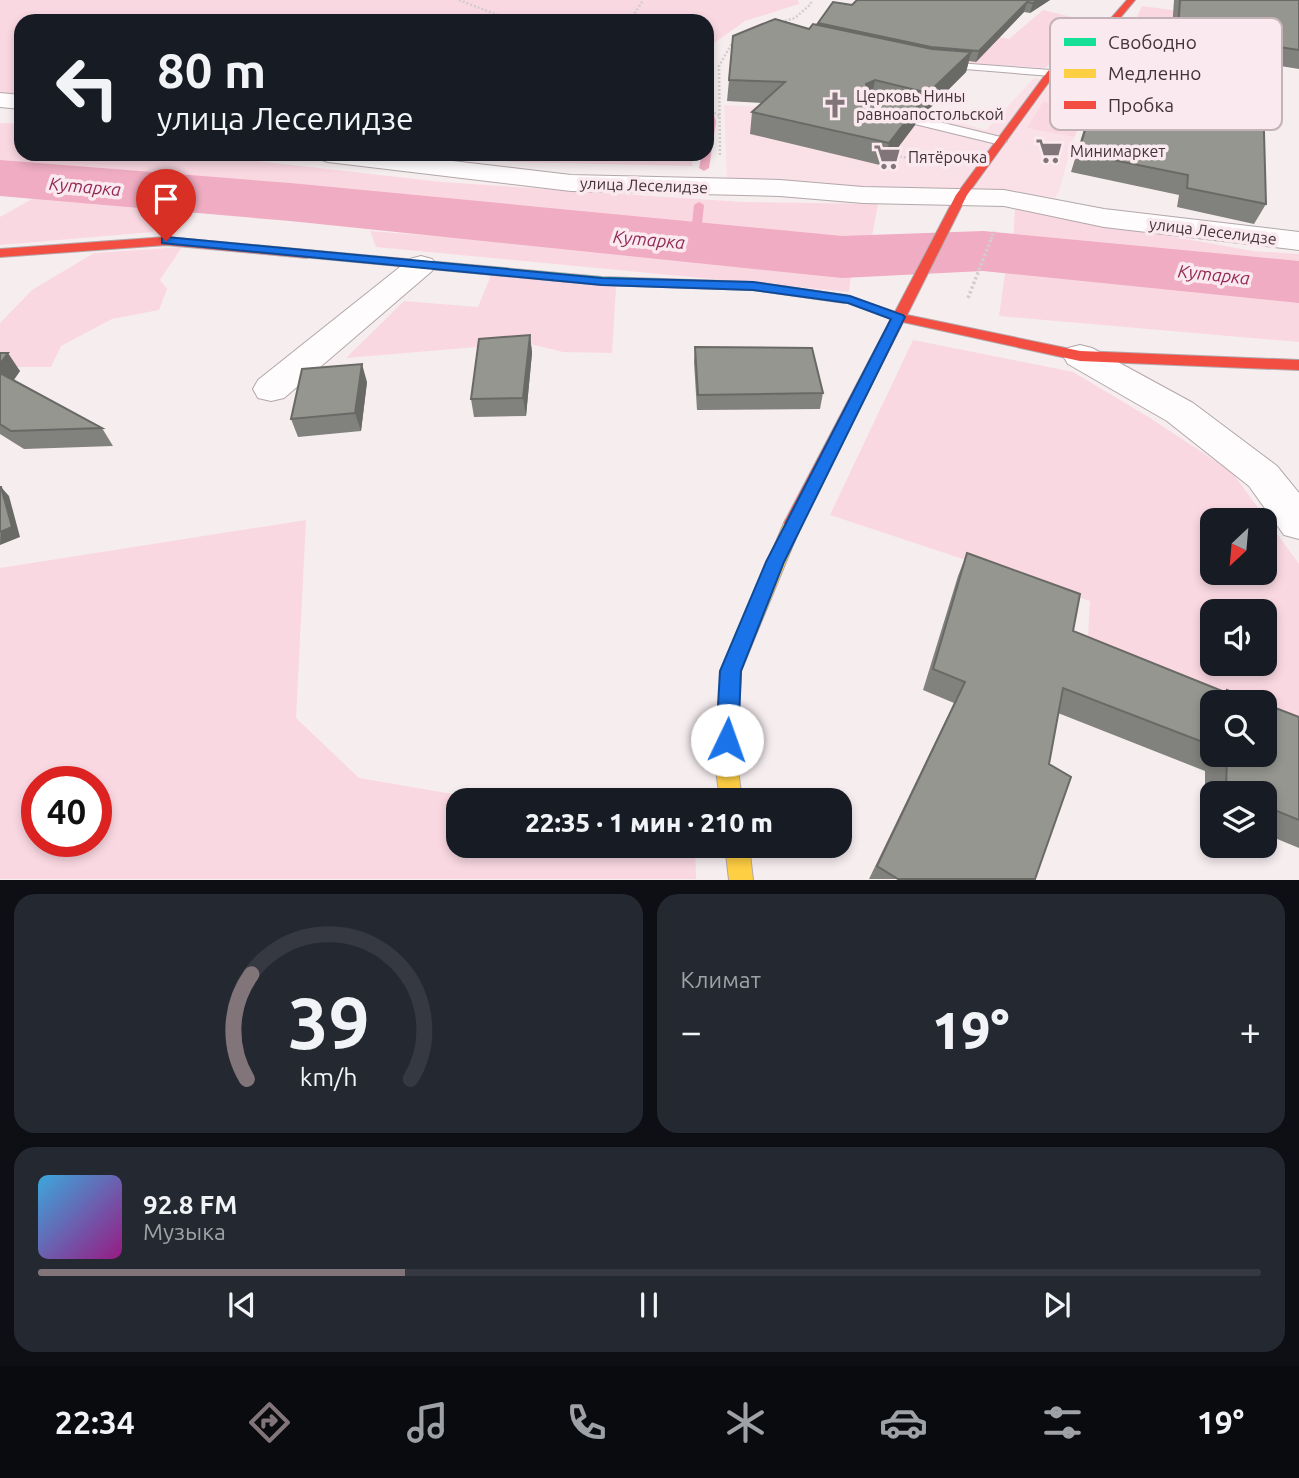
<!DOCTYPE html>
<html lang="ru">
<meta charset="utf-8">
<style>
body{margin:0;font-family:Ubuntu,sans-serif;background:#242831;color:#f1f3f6;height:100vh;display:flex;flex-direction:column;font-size:26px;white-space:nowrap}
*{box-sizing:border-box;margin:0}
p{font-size:23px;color:#9ea1a6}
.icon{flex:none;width:38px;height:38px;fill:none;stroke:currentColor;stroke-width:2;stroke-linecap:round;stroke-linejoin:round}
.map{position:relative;height:880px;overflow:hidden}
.sheet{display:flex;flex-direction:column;gap:14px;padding:14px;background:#0d0f14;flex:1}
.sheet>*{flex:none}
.banner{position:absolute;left:14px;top:14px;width:700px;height:147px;border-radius:21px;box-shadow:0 4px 10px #0003;background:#171b24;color:#f1f3f6;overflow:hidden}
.needle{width:46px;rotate:206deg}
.tools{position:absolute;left:1200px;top:508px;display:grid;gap:14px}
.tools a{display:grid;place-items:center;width:77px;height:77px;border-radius:14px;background:#171b24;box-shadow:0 4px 10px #0003;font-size:35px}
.speed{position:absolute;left:21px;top:766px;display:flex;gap:14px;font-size:35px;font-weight:700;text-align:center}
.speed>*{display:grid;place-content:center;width:91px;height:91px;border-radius:50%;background:#171b24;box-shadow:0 4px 10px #0003;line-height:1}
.speed .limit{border:10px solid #d22;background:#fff;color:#111}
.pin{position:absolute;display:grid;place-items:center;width:60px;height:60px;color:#fff;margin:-72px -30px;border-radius:50% 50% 50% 0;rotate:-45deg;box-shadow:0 0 7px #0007}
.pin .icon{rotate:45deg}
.me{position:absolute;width:77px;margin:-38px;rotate:3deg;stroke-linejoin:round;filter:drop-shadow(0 0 5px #0008)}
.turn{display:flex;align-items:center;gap:24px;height:147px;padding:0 28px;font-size:32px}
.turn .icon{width:91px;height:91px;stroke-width:2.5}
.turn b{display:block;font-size:49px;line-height:60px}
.big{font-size:52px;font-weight:800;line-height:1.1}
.sheet .card{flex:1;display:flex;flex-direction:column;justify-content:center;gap:10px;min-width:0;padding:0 24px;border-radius:21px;background:#242831}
.sheet .dial{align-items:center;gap:0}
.dial svg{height:182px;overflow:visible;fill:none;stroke:#363941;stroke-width:7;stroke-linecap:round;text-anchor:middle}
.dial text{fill:#f1f3f6;stroke:none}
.song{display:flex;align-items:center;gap:21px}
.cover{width:84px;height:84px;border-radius:10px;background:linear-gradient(135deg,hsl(200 70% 55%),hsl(310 70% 35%))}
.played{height:7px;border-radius:4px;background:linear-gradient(90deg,#827579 30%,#363941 30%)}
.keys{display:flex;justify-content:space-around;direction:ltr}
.heat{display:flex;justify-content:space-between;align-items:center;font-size:38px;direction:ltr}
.sheet .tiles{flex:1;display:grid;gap:14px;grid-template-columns:1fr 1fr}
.card:last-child{grid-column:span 2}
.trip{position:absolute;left:446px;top:788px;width:406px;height:70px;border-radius:21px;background:#171b24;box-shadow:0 4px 10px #0003;font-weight:800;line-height:70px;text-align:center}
.menu{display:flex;height:112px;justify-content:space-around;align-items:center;background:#090b0e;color:#9ea1a6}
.menu .icon{width:49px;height:49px}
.menu .current{color:#827579}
.menu b{font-size:32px;color:#f1f3f6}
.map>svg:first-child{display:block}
</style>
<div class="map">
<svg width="1299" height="880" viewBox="0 0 1299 880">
<rect width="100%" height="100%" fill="#f6edef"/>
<path fill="#fae0e7" d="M1034 78 1091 88 1083 105 1059 191 1055 198 1018 193 923 188H837L727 183 724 105 759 107 869 98 986 130Z"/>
<path fill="#fad8e2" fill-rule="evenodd" d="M0 0H798L799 4 745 21 707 48V21H21V97L0 93Z
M1142 6 1269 23 1279 43 1135 21Z
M1043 10 1096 23 1045 68 950 62 959 29 1009 39Z
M1043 102 1083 105 1075 137 1027 128Z
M0 123 21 124V154H195L442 182 743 202 878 204 870 247 825 245 136 176 0 160Z
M464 154H692V166L512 162Z
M48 190 158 199 153 232 0 245V217Z
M1015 208 1253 251 1299 254V272L1013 243Z
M370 231 852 268 849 292 376 247Z
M182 247 160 280 167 289 159 310 112 319 61 346 51 367H0V323L32 290 94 253Z
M1006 267 1126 283 1299 296V342L999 316Z
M491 275 616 287 612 353 563 352 526 343 346 358 404 301 478 307Z
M913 340 1073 372 1147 416 1232 472 1299 564V721L1265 709V702H1244L1088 638 1090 601 830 515ZM1213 520H1265V572H1213ZM1213 611H1265V663H1213Z
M306 520 296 718 359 778 488 800H458V845H695L696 879H0V568ZM37 782H96V842H37Z"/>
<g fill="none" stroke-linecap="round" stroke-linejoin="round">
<path fill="#efacc2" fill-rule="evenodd" d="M707 68 711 70 712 109 716 122 709 168 704 171 699 168 702 154H707Z
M699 202 704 205 700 242 695 245 690 242 694 205Z"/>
<path fill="#efacc2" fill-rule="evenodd" d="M0 160 290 183 842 236 983 231 1299 261V303L983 271 842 278 290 221 0 196Z"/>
<g stroke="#b2a7aa" stroke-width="2">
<path id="lane" d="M944 62 1051 70 1056 73 1051 76 940 67 939 65Z
M890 110 1005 138 1007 141 1001 145 886 117 884 114Z"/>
</g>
<g stroke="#b2a7aa" stroke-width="2">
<path id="street" d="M0 93 21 95V109L0 107Z
M315 154H393L571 175 780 180 863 187 1004 190 1104 209 1299 232V250L1104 227 1004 206 863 203 780 196 571 191 328 162 319 159Z
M421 256 432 259 436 265 432 271 284 398 271 401 258 398 253 389 258 380 410 259Z
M1080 345 1092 348 1193 403 1277 466 1299 493V539L1284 535 1249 486 1167 421 1068 364 1063 356 1068 348Z"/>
</g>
<g stroke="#b2a7aa" stroke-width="2">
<path id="fast" d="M307 250 602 277 753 282 845 295 852 299 845 303 753 290 602 285 303 257 301 254Z"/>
</g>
<g stroke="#b2a7aa" stroke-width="2">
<path id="slow" d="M793 516 799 518 802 523 741 671 737 762 742 800H720L715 762 721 671 784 523 787 518Z
M725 845H749L753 880H729Z"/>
</g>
<g stroke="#b2a7aa" stroke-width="2">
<path id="jam" d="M1127 0H1135L1104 37 1054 75 967 195 907 315 1080 351 1299 360V370L1080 361 903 322 799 528H787L784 523 891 319 838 299 845 295 895 312 956 195 1048 71 1098 33Z
M166 237 307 250 313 254 307 258 166 245 0 257V249Z"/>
</g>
<path stroke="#d2cdce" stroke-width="2.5" stroke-dasharray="2 2" stroke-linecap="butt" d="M459 0 513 21
M638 21 635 13 643 0
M781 22 795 18 811 4V0
M707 109 720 116
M720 155 719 66 731 45 738 42
M892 155 908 158
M991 239 994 231"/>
<path stroke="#d2cdce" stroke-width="3.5" stroke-dasharray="2.5 2.5" stroke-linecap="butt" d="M968 298 992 237"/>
<use href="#lane" fill="#fefcfd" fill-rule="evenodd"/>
<use href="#street" fill="#fefcfd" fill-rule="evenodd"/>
<use href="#fast" fill="#16e098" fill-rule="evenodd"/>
<use href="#slow" fill="#ffcf43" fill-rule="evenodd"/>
<use href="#jam" fill="#f24e42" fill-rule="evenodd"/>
</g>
<path fill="#81817d" d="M1050 0 1030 13 1024 12 976 62 969 61 966 72 923 115 917 113 915 125 884 166 750 134 752 112 762 103 727 101 729 80 809 29 818 25V23L852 5Z
M1174 0H1299V69L1274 65 1277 99 1267 117H1263L1266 204 1254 224 1177 207 1179 195 1071 172 1094 96 1101 79 1168 90Z
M530 335 532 353 526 416 474 417 471 399Z
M695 347 823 393 820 409 697 410 694 362Z
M0 353 20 371 14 380 102 428 113 446 24 449 0 434Z
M367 382 361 431 298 437 291 419Z
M967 553 1073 631 1225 692 1227 690 1258 702H1213V754H1265L1299 717V848L1265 834V793H1213V813L1205 810V771L1058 713 1049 764 1035 879H869L954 703 923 690 958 576Z"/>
<path fill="#696966" d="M1038 0H1050L1030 13 1033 3Z
M1027 2 1024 12 976 62 979 51Z
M971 52 966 72 923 115 928 93Z
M875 80 871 101 866 84Z
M920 103 915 125 884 166 889 143Z
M530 335 532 353 526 416 523 398Z
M8 353 20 371 6 390 0 382V364Z
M362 364 367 382 361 431 355 413Z
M1 487 9 496 20 537 0 545Z"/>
<path fill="#969691" stroke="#696966" stroke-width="2" d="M857 0H1038L1033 3 1027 2 979 51 931 47 818 23 833 2 852 5Z
M1180 0H1299V50L1272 46 1277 99 1263 97 1266 204 1187 188 1188 175 1078 153 1101 79 1174 91Z
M775 19 809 29 813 24 932 49 971 52 928 93 875 80 866 84 869 91 920 103 889 143 752 112 785 82 729 80 733 36Z
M530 335 523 398 471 399 479 339Z
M695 347 812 348 823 393 698 395Z
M0 353H8L0 364Z
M362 364 355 413 291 419 302 369Z
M0 373 102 428 11 431 0 424Z
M0 487H1L12 527 0 532Z
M967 553 1080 594 1073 631 1227 693V690L1258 702H1213V746L1063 688 1049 764 1071 777 1035 879H898L877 866 965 682 933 669Z
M1265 704 1299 717V820L1265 806V793H1231L1226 791 1227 754H1265Z"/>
<path fill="#1a73e8" stroke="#114b97" stroke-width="2" d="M166 237 602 278 753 282 850 296 903 315 905 317 784 562 741 671 738 740 735 747 727 750 719 747 716 740 720 671 766 562 891 319 848 303 753 290 602 285 162 243V238Z"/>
<defs>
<g id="church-bare" transform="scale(2.1)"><path d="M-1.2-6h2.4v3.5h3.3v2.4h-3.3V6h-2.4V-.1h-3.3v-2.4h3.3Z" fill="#827579" stroke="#fae9ee" stroke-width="2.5" paint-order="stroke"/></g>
<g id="supermarket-bare" transform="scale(2.1)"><path d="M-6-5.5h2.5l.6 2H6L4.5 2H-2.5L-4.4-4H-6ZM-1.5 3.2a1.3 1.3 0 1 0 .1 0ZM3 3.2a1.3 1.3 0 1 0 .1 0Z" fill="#827579" stroke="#fae9ee" stroke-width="2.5" paint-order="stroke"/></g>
</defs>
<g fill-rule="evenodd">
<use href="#church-bare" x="835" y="105"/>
<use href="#supermarket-bare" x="1049" y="151"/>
<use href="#supermarket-bare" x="887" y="157"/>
</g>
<g text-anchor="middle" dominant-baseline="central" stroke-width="7" stroke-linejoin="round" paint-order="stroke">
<g font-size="16" fill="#443439" stroke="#fae9ee" text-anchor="start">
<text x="856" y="96">Церковь Нины<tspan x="856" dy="18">равноапостольской</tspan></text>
<text x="1070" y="151">Минимаркет</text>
<text x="908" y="157">Пятёрочка</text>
</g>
<g font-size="16" fill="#443439" stroke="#fae9ee">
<text transform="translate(644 185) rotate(2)">улица Леселидзе</text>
<text transform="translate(1213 231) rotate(7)">улица Леселидзе</text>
</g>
<g font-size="18" font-style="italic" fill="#942956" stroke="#fae9ee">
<text transform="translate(85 186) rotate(5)">Кутарка</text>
<text transform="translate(649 239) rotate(5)">Кутарка</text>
<text transform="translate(1214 274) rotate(6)">Кутарка</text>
</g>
</g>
<rect x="1050" y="18" width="232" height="112" rx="10" fill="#fae9ee" stroke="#c3b3b8" stroke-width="2"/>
<rect x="1064" y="38" width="32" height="8" fill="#16e098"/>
<rect x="1064" y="69" width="32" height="9" fill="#ffcf43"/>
<rect x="1064" y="101" width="32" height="8" fill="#f24e42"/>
<g font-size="19" fill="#443439">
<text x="1108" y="49">Свободно</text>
<text x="1108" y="80">Медленно</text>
<text x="1108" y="112">Пробка</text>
</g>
</svg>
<div class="tools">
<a><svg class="needle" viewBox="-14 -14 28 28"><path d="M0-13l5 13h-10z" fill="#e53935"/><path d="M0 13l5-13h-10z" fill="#9ea1a6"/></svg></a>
<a><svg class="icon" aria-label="sound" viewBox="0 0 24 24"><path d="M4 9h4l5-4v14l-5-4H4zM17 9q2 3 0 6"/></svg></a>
<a><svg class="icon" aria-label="search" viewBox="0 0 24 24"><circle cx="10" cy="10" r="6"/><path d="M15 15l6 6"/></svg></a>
<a><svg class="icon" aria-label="layers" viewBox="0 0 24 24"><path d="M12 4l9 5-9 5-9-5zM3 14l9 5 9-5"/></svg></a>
</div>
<div class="speed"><div class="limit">40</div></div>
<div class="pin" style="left:166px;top:241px;background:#d93025"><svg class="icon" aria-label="arrive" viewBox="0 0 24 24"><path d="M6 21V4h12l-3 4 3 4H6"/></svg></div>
<svg class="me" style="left:727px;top:740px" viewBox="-20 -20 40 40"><circle r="19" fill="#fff"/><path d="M0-13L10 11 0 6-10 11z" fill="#1a73e8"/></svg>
<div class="trip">22:35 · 1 мин · 210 m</div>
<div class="banner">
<div class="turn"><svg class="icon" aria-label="left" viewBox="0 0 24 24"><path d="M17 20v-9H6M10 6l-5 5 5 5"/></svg><div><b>80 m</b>улица Леселидзе</div></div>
</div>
</div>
<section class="sheet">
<div class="tiles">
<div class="card dial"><svg viewBox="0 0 100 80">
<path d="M14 69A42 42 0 1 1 86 69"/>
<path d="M14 69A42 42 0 0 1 16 23" stroke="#827579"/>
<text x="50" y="56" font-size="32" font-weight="700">39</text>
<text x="50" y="72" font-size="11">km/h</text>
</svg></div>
<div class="card"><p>Климат</p>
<div class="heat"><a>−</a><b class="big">19°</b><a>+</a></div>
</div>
<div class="card">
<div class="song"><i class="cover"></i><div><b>92.8 FM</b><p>Музыка</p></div></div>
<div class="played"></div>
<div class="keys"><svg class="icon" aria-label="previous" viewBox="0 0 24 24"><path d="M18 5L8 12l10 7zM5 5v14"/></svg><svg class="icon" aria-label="pause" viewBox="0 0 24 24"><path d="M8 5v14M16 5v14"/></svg><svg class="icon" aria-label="next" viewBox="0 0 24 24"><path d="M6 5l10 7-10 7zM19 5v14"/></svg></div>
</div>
</div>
</section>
<nav class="menu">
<b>22:34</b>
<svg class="icon current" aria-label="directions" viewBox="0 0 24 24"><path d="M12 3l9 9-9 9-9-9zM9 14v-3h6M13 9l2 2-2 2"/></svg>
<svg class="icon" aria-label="music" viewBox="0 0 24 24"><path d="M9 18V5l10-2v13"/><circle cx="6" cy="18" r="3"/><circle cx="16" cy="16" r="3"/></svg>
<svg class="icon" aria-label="phone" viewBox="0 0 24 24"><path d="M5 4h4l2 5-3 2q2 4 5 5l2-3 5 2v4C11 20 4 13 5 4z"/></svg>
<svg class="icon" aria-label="climate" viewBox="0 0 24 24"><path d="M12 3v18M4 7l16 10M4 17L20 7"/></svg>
<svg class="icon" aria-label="car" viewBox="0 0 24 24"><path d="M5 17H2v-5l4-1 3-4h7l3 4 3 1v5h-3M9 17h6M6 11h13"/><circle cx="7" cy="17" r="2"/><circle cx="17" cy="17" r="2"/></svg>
<svg class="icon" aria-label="filters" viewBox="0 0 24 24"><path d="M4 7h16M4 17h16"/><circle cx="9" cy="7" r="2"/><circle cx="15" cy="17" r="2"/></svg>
<b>19°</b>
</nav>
